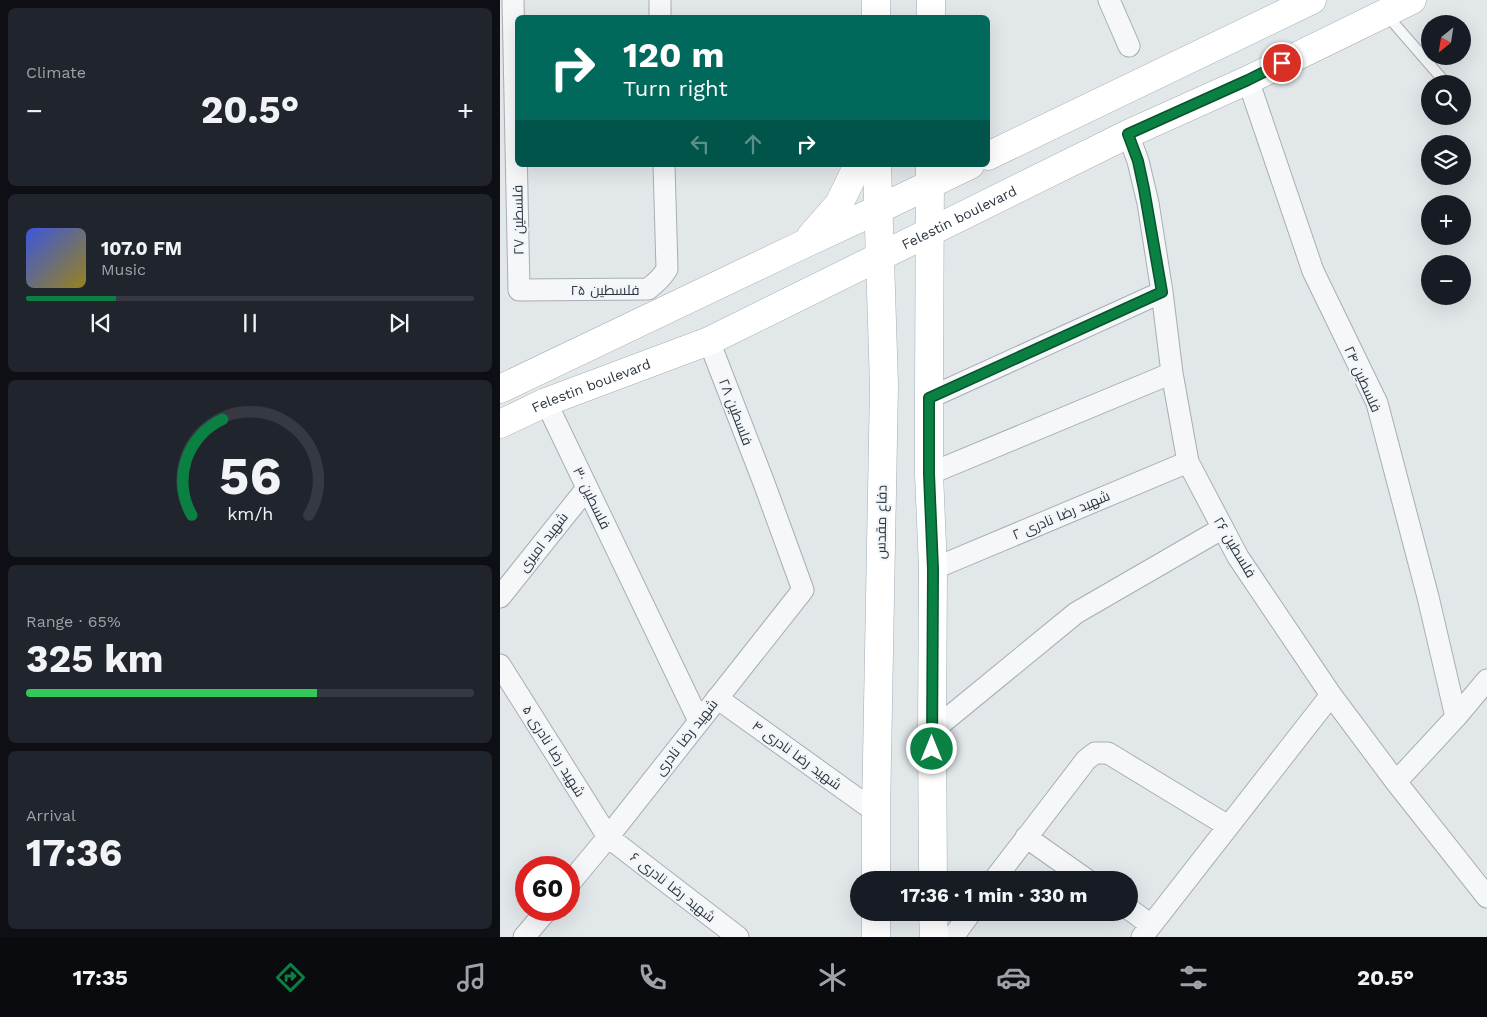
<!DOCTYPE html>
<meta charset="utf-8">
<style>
body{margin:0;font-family:"Work Sans",Cairo,sans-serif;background:#20242c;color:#f1f3f6;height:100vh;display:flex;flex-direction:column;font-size:19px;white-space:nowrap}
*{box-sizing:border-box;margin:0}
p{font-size:16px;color:#9ea1a6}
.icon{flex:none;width:28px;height:28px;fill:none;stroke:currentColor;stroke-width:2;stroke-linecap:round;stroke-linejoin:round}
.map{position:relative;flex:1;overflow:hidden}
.sheet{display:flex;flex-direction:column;gap:8px;padding:8px;background:#0d0f14;width:500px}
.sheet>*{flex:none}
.banner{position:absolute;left:15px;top:15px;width:475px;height:152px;border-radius:8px;box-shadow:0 5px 20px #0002;background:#00695c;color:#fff;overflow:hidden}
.needle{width:32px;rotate:210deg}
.fabs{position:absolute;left:921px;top:15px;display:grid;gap:10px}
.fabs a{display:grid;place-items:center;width:50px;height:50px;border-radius:50%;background:#171b24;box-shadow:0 5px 20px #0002;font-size:25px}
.speed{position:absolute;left:15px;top:856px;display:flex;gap:10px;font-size:25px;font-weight:700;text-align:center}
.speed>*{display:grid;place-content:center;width:65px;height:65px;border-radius:50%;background:#171b24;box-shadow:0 5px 20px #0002;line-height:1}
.speed .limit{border:8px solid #d22;background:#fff;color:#111}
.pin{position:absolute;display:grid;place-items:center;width:42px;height:42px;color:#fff;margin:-21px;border:2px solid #fff;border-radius:50%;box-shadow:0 1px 5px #0007}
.me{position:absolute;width:55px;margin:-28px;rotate:0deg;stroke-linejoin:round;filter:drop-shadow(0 0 4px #0008)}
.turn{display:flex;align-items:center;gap:18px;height:105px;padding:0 25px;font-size:22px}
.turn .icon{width:65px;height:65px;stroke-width:2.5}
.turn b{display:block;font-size:35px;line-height:42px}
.lanes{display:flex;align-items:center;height:48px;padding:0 25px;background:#0003;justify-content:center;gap:25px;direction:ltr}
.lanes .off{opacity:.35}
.big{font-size:38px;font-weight:700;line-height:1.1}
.sheet .widget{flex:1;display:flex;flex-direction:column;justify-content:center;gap:8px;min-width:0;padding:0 18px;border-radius:8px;background:#20242c}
.sheet .dial{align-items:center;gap:0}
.dial svg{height:130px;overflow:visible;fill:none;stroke:#363941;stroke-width:7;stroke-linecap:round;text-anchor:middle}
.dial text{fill:#f1f3f6;stroke:none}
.song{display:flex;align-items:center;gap:15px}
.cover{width:60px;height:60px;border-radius:8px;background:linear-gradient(135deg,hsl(230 70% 55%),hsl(50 70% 35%))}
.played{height:5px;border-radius:2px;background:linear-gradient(90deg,#0b8043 20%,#363941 20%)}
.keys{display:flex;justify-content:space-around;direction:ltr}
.heat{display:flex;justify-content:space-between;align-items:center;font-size:28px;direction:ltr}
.charge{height:8px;border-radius:4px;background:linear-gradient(90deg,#34c759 65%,#363941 0)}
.trip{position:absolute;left:350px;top:871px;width:288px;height:50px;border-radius:25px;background:#171b24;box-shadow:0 5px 20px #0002;font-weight:700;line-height:50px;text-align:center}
.dock{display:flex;height:80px;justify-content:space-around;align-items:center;background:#090b0e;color:#9ea1a6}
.dock .icon{width:35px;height:35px}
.dock .selected{color:#0b8043}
.dock b{font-size:22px;color:#f1f3f6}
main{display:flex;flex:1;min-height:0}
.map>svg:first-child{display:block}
</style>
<main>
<section class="sheet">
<div class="widget"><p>Climate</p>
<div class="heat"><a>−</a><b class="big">20.5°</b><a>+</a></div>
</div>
<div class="widget">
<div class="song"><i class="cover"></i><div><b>107.0 FM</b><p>Music</p></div></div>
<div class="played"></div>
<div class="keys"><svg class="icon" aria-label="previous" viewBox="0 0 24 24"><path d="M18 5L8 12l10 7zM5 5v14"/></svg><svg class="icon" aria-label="pause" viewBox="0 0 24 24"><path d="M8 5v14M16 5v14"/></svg><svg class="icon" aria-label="next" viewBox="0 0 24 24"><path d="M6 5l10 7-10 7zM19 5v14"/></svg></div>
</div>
<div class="widget dial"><svg viewBox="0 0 100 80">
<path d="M14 69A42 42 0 1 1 86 69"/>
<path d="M14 69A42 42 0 0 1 33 10" stroke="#0b8043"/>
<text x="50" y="56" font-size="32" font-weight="700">56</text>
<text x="50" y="72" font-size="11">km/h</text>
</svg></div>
<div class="widget"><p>Range · 65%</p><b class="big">325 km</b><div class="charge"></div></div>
<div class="widget"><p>Arrival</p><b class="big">17:36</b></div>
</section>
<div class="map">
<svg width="987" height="937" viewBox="0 0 987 937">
<rect width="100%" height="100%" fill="#e2e7ea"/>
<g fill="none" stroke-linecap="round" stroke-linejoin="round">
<g stroke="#a7aeb4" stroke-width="12">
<path id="lane" d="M885 13 944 81"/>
</g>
<g stroke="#a7aeb4" stroke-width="23">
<path id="street" d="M13 0 19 290 148 289C156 283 162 278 167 269L164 165
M160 0V18
M609 0 629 46
M748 80 813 271 877 403 928 597 956 717
M628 134 638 161 648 203 662 292 672 373 688 462 738 557 831 695 896 782 987 897
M429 398 662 292
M46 402 199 721
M429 474 672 373
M433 569 688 462
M0 597 87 488
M0 665 108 837 238 937
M217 698 376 812
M432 731 576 613 723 528
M896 782 956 717 987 680
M526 837 587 880
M494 880 586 760 595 753H608L728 826
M69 884 108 837 303 590 264 483 209 341
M629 909 651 925
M24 937 47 910
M453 937 471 912
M642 937 831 695"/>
</g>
<g stroke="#a7aeb4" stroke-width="29">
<g id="secondary">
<path d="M488 156 812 0"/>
<path d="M311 236 339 204 358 165"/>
<path d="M0 389 306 243 377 210 470 165"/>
<path id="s1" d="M0 424 46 402 209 341 628 134 748 80 912 0"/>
</g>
</g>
<g stroke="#a2acb6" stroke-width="29">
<path id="primary" d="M376 0V18
M431 18V0
M430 165 429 398V474L433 569 432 731 433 880
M376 880V812L384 385 377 165
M376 912V937
M433 912 434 937"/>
</g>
<use href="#lane" stroke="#f5f7f9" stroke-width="10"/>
<use href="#street" stroke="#f5f7f9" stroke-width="21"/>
<use href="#secondary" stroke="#fff" stroke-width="28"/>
<use href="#primary" stroke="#fff" stroke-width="28"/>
</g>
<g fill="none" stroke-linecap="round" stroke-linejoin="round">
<g stroke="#07532c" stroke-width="12">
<path id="route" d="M432 749 433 569 429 474V398L662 292 644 189 638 161 628 134 748 80 782 63"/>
</g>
<use href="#route" stroke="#0b8043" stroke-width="9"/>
</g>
<g text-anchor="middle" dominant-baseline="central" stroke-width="4" stroke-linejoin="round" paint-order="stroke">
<g font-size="14" fill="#2b3642" stroke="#f2f5f8">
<text stroke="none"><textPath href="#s1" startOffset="504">Felestin boulevard</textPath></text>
<text transform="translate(18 220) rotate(-91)">فلسطین ۲۷</text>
<text x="105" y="290">فلسطین ۲۵</text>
<text transform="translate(863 379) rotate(66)">فلسطین ۲۴</text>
<text stroke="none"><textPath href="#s1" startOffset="99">Felestin boulevard</textPath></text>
<text transform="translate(236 412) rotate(69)">فلسطین ۲۸</text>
<text transform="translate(92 498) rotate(64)">فلسطین ۳۰</text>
<text transform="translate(561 515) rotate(-23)">شهید رضا نادری ۲</text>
<text transform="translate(381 522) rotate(-89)">دفاع مقدس</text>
<text transform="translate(43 542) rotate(-52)">شهید امیری</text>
<text transform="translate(735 547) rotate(59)">فلسطین ۲۶</text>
<text transform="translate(186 737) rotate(-52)">شهید رضا نادری</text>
<text transform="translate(54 751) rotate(58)">شهید رضا نادری ۵</text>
<text transform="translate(297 755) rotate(36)">شهید رضا نادری ۴</text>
<text transform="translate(173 887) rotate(38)">شهید رضا نادری ۶</text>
</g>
</g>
</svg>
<div class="fabs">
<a><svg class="needle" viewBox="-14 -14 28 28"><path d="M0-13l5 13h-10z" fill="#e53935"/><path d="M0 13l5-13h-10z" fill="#9ea1a6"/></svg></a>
<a><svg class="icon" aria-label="search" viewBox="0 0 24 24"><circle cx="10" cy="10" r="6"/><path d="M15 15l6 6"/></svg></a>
<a><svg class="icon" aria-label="layers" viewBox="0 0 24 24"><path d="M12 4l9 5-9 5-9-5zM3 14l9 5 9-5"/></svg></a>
<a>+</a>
<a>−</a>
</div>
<div class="speed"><div class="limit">60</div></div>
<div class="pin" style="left:782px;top:63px;background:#d93025"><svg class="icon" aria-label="arrive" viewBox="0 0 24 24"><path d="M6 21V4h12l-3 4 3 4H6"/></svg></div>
<svg class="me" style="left:432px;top:749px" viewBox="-20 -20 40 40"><circle r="17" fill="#0b8043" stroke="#fff" stroke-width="3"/><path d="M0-11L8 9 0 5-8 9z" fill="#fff"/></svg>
<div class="trip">17:36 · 1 min · 330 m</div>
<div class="banner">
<div class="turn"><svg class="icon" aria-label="right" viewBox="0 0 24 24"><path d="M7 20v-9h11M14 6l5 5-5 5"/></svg><div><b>120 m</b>Turn right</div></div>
<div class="lanes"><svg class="icon off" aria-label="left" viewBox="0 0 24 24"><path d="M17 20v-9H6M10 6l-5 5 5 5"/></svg><svg class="icon off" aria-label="ahead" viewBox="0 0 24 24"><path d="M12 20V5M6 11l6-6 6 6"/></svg><svg class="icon" aria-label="right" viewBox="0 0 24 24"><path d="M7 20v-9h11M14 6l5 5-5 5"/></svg></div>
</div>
</div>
</main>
<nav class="dock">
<b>17:35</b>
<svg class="icon selected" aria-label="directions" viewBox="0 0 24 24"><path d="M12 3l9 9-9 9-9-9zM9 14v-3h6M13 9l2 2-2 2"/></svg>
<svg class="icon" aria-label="music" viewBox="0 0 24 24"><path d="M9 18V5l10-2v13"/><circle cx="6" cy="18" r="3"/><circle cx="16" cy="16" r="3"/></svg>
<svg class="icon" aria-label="phone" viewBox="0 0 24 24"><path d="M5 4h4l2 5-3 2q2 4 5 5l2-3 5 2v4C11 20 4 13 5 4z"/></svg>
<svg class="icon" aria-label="climate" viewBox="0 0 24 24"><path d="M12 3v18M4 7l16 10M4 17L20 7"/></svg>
<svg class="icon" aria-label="car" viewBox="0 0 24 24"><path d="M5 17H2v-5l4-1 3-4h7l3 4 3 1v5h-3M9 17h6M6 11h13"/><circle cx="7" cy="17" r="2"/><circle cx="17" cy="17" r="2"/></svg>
<svg class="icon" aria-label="filters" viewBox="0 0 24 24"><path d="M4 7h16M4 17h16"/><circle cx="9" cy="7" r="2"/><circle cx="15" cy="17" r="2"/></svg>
<b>20.5°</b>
</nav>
